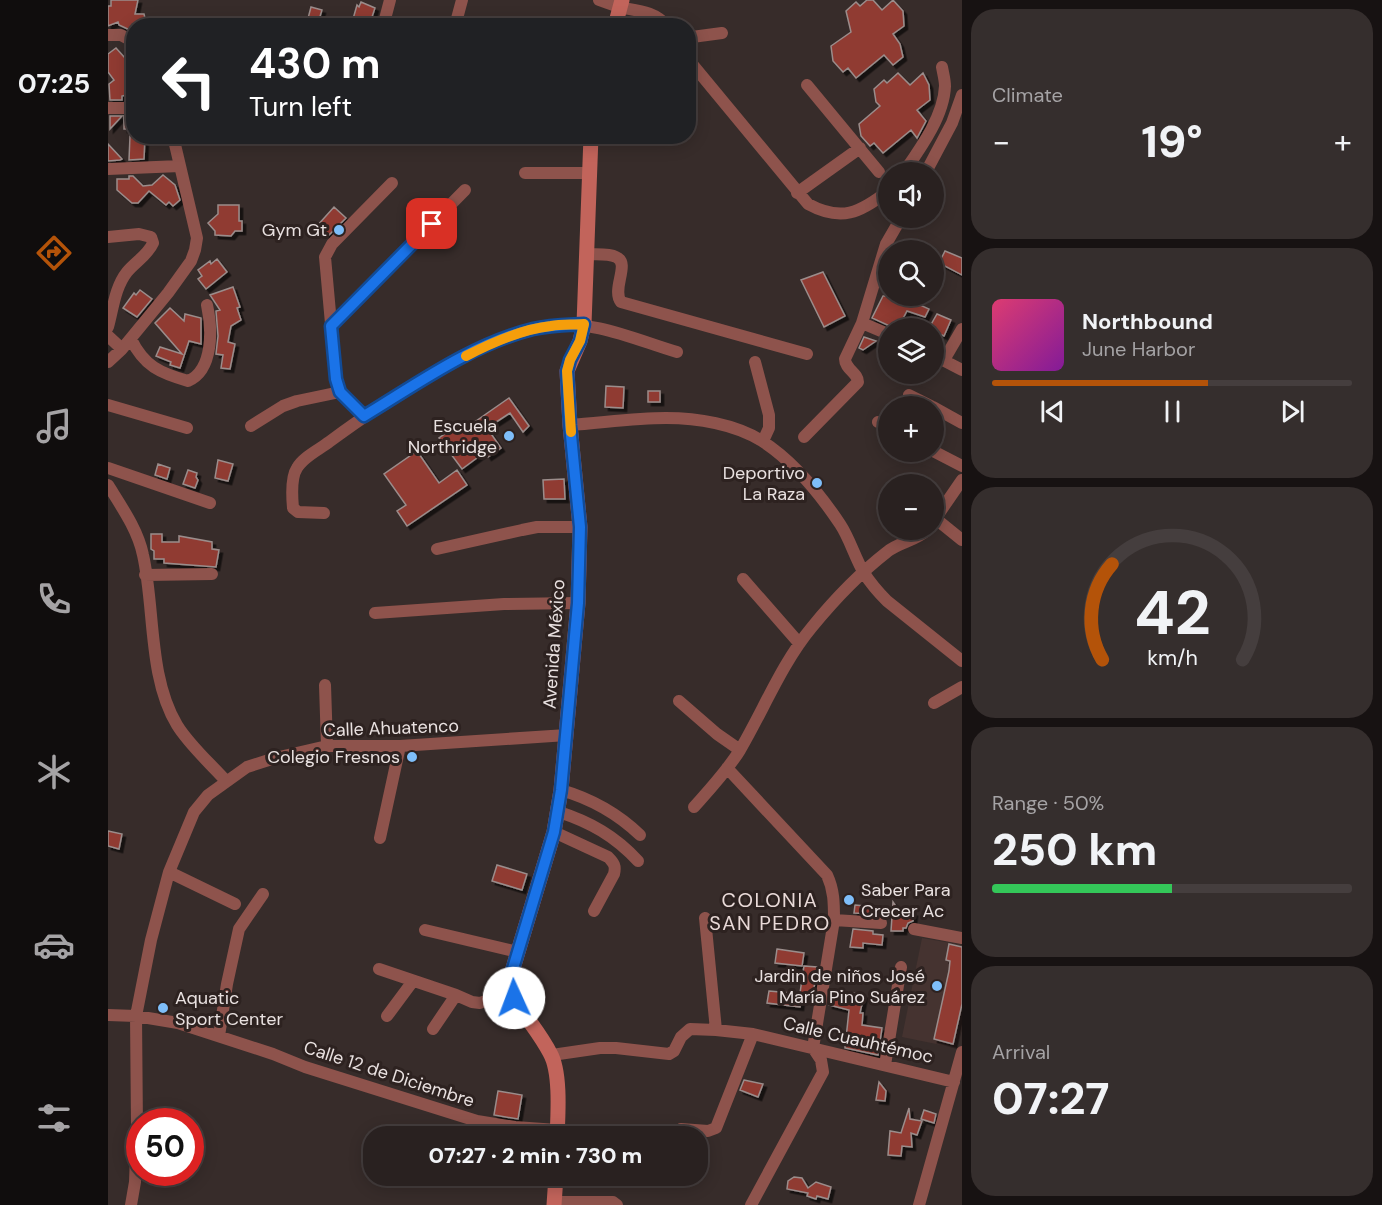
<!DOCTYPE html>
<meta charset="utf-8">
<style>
body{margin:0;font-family:"DM Sans",sans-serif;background:#352e2d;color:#f1f3f6;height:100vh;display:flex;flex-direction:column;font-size:22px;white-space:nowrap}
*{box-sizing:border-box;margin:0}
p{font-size:20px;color:#a5a3a5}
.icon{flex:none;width:33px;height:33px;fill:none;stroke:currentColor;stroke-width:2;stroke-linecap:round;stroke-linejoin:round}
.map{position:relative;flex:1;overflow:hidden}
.drawer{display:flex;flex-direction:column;gap:9px;padding:9px;background:#171212;width:420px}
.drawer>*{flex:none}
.banner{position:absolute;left:18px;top:18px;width:570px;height:126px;border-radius:24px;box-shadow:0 3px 15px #0003,0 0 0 2px #453e3e;background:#202124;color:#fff;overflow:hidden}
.tools{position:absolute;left:770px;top:162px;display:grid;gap:12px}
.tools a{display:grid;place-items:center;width:66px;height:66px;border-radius:50%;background:#292120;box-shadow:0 3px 15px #0003,0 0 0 2px #453e3e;font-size:30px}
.speed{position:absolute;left:18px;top:1108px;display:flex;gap:12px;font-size:30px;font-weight:700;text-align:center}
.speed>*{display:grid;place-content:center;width:78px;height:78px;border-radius:50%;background:#292120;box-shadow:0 3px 15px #0003,0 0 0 2px #453e3e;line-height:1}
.speed .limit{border:9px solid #d22;background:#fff;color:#111}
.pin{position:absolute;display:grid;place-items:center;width:51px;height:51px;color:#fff;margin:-26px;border-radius:12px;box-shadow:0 3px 9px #0006}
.me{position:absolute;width:66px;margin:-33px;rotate:358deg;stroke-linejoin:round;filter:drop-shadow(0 0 4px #0008)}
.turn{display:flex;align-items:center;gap:21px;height:126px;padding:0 24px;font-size:27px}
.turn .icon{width:78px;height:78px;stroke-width:2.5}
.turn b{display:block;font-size:42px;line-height:51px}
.big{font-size:45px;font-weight:800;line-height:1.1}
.drawer .tile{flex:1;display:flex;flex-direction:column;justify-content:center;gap:9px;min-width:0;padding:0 21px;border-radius:24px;background:#352e2d}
.drawer .dial{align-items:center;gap:0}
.dial svg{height:156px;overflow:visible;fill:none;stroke:#453e3e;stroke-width:7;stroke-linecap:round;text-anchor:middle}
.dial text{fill:#f1f3f6;stroke:none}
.song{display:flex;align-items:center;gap:18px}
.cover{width:72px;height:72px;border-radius:9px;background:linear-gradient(135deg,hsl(340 70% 55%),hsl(290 70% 35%))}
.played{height:6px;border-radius:3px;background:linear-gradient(90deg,#b45309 60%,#453e3e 60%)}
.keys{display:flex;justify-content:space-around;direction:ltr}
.heat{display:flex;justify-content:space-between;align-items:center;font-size:33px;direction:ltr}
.charge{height:9px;border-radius:4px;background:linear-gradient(90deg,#34c759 50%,#453e3e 0)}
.trip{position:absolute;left:255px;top:1126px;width:345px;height:60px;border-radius:24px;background:#292120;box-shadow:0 3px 15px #0003,0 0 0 2px #453e3e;font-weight:800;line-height:60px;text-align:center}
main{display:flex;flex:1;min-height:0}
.menu{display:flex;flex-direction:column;width:108px;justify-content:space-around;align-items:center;background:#100d0d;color:#a5a3a5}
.menu .icon{width:42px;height:42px}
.menu .selected{color:#b45309}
.menu b{font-size:27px;color:#f1f3f6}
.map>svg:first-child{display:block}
</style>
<main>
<nav class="menu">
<b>07:25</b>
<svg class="icon selected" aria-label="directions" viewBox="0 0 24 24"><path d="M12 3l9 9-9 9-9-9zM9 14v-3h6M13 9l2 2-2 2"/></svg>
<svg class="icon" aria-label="music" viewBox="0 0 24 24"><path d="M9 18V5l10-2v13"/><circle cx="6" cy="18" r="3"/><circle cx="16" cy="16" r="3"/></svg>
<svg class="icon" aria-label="phone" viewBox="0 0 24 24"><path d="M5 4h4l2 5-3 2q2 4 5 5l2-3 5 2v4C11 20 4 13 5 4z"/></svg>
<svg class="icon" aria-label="climate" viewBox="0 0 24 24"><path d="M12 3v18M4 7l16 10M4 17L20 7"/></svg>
<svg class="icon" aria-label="car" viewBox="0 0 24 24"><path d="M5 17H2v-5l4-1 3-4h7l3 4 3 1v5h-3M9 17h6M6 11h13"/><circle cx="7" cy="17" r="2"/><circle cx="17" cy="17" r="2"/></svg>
<svg class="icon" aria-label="filters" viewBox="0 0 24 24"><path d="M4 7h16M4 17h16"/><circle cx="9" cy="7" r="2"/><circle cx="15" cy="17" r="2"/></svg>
</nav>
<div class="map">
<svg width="854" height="1205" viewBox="0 0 854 1205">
<defs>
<filter id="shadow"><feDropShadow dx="3.5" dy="3.5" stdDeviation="0" flood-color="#0009"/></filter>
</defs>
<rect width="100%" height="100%" fill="#372c2a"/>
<path fill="#453330" d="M814 938 854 945V1028L848 1048 794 1037Z"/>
<path fill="#903a33" stroke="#9b8d8b" stroke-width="1.5" filter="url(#shadow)" d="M3 0H30L27 14H36L39 26H26V32L11 25 10 22 0 26V6H3Z
M759 0H765L774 10 785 0 795 11 796 26 785 34 792 44 795 57 785 65 776 55 748 78 740 68 735 72 725 61 723 46 743 32 738 11 748 2 752 6Z
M253 2 267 8 262 23 260 22 259 26H243L249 5 251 7Z
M203 7 214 10 209 26H198Z
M8 48 17 58H26V93L14 96V100H2L1 84 6 80 0 72V54Z
M790 73 802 85 815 73 821 85 822 100 809 110 818 121 809 138 803 130 775 153 766 143 762 146 753 136 751 124 772 106 768 102 766 89 776 80 779 83Z
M2 116H14L2 129Z
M16 116H26V129H16Z
M22 136H37L36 159 21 160Z
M0 144 14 159 12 160 0 161Z
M55 175 67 185 72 200 65 206 61 202 58 205 41 191 30 203H24L9 190V179H21V176H25L35 186 44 185Z
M110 205H131V221H134V231H127L123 236 107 235V231L100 223 110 214Z
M226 207 238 218 220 236 209 226Z
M837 251 854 258V275L831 263Z
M109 259 119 272 98 289 90 279 94 276 90 270 102 261 103 264Z
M715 272 737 316 716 327 693 280Z
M125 287 132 307 129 308 133 320 123 326 120 342 127 344 122 369 113 368 115 355 108 354 110 336 108 311 112 310 102 295Z
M32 290 44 299 29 317 15 308 26 293 28 295Z
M775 296H803L801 300 821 309 817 317 799 311 790 328H786L764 318Z
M62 308 76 321 77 314 93 318V344L81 341 72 368 62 365 63 362 48 356 52 347 74 354 47 323Z
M829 314 843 320 836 336 825 331V328H821Z
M756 337 768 341 755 350 751 348Z
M498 386 516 387 515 408 497 407Z
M540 391H552V402H540Z
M401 398 421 426 415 432 402 413 379 428 393 448 380 457 377 452 354 469 331 438 351 424 355 430Z
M309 451 331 483 349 470 359 485 299 526 289 511 298 505 276 474Z
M110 460 125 464 120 481 107 478Z
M50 464 62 468 59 479 47 475Z
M80 470 89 473 88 477 90 480 87 488 75 484Z
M456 479 457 499H436L435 480Z
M43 534H54V542H71V536L104 542V549L111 550 108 567 56 563V559H46V551L43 549Z
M0 831 14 834 11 849 0 846Z
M389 865 419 874 414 890 384 881Z
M785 902 791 911 806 913 805 921 800 923 798 928H795V931H783Z
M747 905 767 907V914L746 913Z
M745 929 765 931V934L775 935 774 945 755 943V948L742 947Z
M841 944 854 947V1004L845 1044 826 1039 841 971 842 961 838 960Z
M669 949 696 953 694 966 667 963Z
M696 966 709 967 705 995 692 993Z
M723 989 756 995 752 1013H755L754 1025 774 1028 770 1055 737 1048 741 1010 721 1005Z
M661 991 694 994 692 1007 659 1003Z
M636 1080 655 1084 650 1097 632 1090Z
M771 1082 778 1091 777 1101 768 1100Z
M390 1091 414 1095 410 1119 386 1115Z
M801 1108 802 1119 814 1121 809 1135 803 1133 804 1147 794 1146 793 1156 780 1155 782 1131 793 1133Z
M816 1110 828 1114 826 1123 813 1119Z
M686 1177 694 1178 700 1188 708 1182 723 1187 720 1199 709 1196 708 1199 699 1196 700 1193 679 1189 680 1181Z"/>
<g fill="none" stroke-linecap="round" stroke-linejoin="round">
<path stroke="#8e534c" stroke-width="12" d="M491 0C499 3 507 6 515 8 532 11 547 12 559 26
M277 19 282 0
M347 26 354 0
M0 35H13L26 42
M584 37 614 33
M580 59 700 204C733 222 752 213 780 191
M699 85 771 172
M0 108H26
M0 169 72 166
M796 172C812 149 836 116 837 86 837 80 835 73 834 67
M818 172 844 123 854 95
M417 173H481
M689 193 752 148
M0 237 31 234 43 237 45 243C40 255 27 262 19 272 7 287 5 309 0 327
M478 254C487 255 500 253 508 257 523 263 503 289 513 302L699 354
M754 323 780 334
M223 326 357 190
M0 336 14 349
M23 339C36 366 52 373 80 381 106 370 104 328 99 305
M825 355 854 370
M836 360 854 329
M0 362 14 349 60 293 83 261 87 250 89 238 65 136
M647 362 661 415V428L655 441
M801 395 823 406
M0 405 79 428
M825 407 854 423
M256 416 232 392 228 379 217 257 224 244 284 183
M770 422 780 427
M462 425C493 423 526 418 558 418 589 418 627 424 654 441 685 461 712 494 732 524 742 539 747 558 756 573 763 584 771 593 779 601L854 661
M143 426 175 406 189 401 232 392
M696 437 750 382C750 373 737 369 737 359L754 323 778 244 793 218
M825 451 854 466
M0 468 102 503
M0 485C13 506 30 530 35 555 47 608 40 677 69 725 82 746 102 763 118 781
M216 513 190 512 185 508C184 497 183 477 189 468 195 457 212 449 221 442 277 401 373 336 441 326 485 319 528 340 569 352
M828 519 854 540
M825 522 854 480
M329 549 414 530 429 527H472
M37 575 104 574
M635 579 691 643
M267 613 396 604 470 603
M217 685 219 746
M571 701 609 734 632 750
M826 703 854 687
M619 768 719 875C726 890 726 903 726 920L705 1048 713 1060 715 1072 643 1205
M453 790C484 799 509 813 532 835
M586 807C602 789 619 771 632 750 656 709 674 663 704 627 726 600 752 573 779 552 791 542 808 541 819 530
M451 812C482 822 507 836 530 861
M446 832 500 857C506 863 508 866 506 874L486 911
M272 838 292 746
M61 872 127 904
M597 918 608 1030
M726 920 773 923
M806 929 854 938
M317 930 410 952
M271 969 348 995 364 1002 372 1003 380 1000 400 985
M0 1015 28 1016 70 1023 165 1054 197 1067 369 1121 407 1127 449 1130
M279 1016 305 981
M325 1029 348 995
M111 1036 119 984 131 929 155 894
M444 1055 492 1048H508L561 1054 566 1051 573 1037 582 1029 608 1030 645 1034 846 1082
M777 1065 793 967
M573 1129 600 1131 608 1128 645 1034
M446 1202H505L509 1205
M23 1205 27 1182 29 1128 28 1016 43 940 61 872 86 812 100 795 139 767 167 758 219 746H292L459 735
M811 1205 854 1052"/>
<path stroke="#c2645b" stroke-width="15" d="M507 26 514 0
M449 1137C450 1115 453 1072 442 1053 430 1029 410 1010 400 985L446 832 453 790 470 603 472 527 462 425 459 371 472 341 476 324 483 136
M446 1205 448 1176"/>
</g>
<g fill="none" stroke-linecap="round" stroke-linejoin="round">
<g stroke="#114b97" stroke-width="15">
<path id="route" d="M324 224 223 326 228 379 232 392 256 416C309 384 364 344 425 329 442 325 458 325 476 324L472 341 462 360 459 371 462 425 472 527 470 603 453 790 446 832 400 985 406 998"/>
</g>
<use href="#route" stroke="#1a73e8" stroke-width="10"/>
<path stroke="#f59e0b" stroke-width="10" d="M358 356C383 343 414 329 443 326 453 324 465 325 476 324L472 341 462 360 459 371 463 432"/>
</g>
<g fill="#7ebef9" stroke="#2d2220" stroke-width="2">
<circle cx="231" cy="230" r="6"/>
<circle cx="401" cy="436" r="6"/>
<circle cx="709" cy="483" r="6"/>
<circle cx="304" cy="757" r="6"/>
<circle cx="741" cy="900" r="6"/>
<circle cx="829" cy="986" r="6"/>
<circle cx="55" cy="1008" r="6"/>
</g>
<g text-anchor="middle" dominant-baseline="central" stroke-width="6" stroke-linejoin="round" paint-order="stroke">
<g font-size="18" fill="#e9e1e0" stroke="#2d2220" text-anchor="end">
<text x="219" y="230">Gym Gt</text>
<text x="389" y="426">Escuela<tspan x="389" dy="21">Northridge</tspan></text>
<text x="697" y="473">Deportivo<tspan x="697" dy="21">La Raza</tspan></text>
<text x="292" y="757">Colegio Fresnos</text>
<text x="753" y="890" text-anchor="start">Saber Para<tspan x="753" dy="21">Crecer Ac</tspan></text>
<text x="817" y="976">Jardin de niños José<tspan x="817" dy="21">María Pino Suárez</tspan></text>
<text x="67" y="998" text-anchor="start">Aquatic<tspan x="67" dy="21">Sport Center</tspan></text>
</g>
<g font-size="18" fill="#e9e1e0" stroke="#2d2220">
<text transform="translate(446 644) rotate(-86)">Avenida México</text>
<text transform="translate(283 728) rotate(-2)">Calle Ahuatenco</text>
<text transform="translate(750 1040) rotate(13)">Calle Cuauhtémoc</text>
<text transform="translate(281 1074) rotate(18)">Calle 12 de Diciembre</text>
</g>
<g font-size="20" letter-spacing="1.5" fill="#e9dad8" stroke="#2d2220">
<text x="662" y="900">COLONIA<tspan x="662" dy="23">SAN PEDRO</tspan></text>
</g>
</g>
</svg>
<div class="tools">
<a><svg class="icon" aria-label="sound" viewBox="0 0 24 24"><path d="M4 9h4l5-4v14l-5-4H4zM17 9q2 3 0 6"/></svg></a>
<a><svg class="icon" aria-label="search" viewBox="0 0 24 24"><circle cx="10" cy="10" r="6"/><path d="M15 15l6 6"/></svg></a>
<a><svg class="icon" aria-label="layers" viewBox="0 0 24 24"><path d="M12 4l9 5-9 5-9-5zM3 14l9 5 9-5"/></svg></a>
<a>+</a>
<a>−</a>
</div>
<div class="speed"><div class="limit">50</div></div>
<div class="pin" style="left:324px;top:224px;background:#d93025"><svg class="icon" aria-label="arrive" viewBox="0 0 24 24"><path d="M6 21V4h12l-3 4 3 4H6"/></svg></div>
<svg class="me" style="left:406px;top:998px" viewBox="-20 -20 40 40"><circle r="19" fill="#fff"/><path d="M0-13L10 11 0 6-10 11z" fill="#1a73e8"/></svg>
<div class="trip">07:27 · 2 min · 730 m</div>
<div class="banner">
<div class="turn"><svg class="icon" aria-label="left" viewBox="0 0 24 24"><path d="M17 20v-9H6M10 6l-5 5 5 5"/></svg><div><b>430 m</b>Turn left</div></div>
</div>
</div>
<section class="drawer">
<div class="tile"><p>Climate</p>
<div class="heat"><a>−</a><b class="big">19°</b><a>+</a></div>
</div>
<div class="tile">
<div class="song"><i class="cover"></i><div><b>Northbound</b><p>June Harbor</p></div></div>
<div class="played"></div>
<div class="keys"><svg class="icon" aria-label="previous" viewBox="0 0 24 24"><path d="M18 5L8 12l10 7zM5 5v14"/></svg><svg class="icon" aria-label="pause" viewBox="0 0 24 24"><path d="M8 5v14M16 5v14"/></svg><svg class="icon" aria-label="next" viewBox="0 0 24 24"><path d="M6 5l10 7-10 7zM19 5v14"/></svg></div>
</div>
<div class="tile dial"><svg viewBox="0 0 100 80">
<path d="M14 69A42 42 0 1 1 86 69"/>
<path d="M14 69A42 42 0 0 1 19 20" stroke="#b45309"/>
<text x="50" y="56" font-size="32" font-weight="700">42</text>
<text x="50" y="72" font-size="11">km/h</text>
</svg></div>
<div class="tile"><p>Range · 50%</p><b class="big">250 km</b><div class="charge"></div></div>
<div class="tile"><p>Arrival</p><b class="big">07:27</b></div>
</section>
</main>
